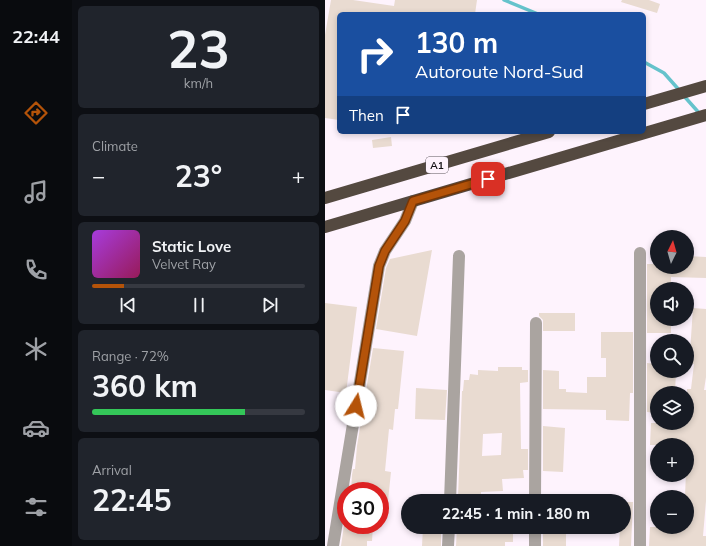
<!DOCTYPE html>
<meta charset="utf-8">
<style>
body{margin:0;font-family:Mulish,sans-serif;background:#20242c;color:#f1f3f6;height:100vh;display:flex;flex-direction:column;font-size:15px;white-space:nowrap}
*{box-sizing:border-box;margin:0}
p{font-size:13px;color:#9ea1a6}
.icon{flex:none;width:22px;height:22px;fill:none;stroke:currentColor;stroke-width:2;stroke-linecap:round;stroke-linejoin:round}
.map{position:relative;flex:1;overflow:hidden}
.drawer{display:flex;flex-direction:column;gap:6px;padding:6px;background:#0d0f14;width:253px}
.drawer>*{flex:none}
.top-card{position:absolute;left:12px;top:12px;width:309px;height:122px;border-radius:6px;box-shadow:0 2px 6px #0003;background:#1a4fa0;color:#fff;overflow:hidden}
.needle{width:26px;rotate:5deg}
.controls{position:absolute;left:325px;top:230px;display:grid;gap:8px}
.controls a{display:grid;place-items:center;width:44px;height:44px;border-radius:50%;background:#171b24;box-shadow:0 2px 6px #0003;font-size:20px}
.speed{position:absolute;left:12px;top:482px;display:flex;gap:8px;font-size:20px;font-weight:700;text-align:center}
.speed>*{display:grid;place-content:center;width:52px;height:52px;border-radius:50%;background:#171b24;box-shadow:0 2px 6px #0003;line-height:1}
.speed .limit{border:6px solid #d22;background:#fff;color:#111}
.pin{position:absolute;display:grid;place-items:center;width:34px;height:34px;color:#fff;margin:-17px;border-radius:8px;box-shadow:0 2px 6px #0006}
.me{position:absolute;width:44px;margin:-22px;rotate:9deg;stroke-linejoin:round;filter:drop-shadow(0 0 3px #0008)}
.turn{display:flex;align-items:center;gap:14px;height:84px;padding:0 12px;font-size:18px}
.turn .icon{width:52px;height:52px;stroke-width:2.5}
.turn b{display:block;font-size:28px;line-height:34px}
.then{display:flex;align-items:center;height:38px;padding:0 12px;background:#0003;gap:8px;font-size:15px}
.big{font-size:30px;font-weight:700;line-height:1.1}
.drawer .widget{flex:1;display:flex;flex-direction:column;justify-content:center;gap:6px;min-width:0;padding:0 14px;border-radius:6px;background:#20242c}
.drawer .dial{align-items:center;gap:0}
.dial b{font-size:52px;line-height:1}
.song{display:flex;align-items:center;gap:12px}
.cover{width:48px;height:48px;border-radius:6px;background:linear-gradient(135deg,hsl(280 70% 55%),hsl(330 70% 35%))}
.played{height:4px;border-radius:2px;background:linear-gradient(90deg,#b45309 15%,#363941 15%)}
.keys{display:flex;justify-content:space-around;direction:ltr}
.heat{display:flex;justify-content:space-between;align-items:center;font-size:22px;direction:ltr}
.charge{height:6px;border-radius:3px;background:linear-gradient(90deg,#34c759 72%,#363941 0)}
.trip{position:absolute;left:76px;top:494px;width:230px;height:40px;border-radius:20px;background:#171b24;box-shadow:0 2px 6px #0003;font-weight:700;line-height:40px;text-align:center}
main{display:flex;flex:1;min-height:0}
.dock{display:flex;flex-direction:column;width:72px;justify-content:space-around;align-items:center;background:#090b0e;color:#9ea1a6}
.dock .icon{width:28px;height:28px}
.dock .selected{color:#b45309}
.dock b{font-size:18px;color:#f1f3f6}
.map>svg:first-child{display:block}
</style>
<main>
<nav class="dock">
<b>22:44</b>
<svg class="icon selected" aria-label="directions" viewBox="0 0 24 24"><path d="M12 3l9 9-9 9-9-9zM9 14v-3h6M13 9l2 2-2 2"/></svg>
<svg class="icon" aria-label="music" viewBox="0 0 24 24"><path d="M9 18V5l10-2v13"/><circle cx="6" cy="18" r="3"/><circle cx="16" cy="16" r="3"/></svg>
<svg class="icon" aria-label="phone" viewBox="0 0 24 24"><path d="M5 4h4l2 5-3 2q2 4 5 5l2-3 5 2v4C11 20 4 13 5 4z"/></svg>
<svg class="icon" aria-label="climate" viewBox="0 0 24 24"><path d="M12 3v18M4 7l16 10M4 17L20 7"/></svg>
<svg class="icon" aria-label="car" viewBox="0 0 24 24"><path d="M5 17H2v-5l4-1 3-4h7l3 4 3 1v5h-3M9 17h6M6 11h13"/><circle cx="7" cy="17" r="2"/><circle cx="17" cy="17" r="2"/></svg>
<svg class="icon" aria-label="filters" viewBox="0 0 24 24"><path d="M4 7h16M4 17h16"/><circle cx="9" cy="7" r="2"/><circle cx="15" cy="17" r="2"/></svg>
</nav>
<section class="drawer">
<div class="widget dial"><b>23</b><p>km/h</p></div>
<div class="widget"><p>Climate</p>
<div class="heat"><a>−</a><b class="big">23°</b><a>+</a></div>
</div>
<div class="widget">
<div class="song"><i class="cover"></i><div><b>Static Love</b><p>Velvet Ray</p></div></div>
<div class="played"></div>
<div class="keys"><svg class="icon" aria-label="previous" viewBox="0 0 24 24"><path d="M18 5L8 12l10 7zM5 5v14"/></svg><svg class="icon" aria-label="pause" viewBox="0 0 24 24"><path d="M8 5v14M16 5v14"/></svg><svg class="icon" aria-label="next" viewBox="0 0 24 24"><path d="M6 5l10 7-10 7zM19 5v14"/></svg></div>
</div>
<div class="widget"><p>Range · 72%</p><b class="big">360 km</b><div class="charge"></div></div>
<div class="widget"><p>Arrival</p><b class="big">22:45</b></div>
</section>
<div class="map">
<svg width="381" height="546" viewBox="0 0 381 546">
<rect width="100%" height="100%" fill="#fef3fd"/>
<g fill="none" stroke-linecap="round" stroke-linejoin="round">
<path stroke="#65c3cc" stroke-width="3.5" d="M179 0 213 14
M319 62 339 73 355 91
M359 96 375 114"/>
</g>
<path fill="#e9dbd1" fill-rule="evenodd" d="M6 0H28L69 6 70 0H152L150 14H14V120L0 118V35Z
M297 0H324L335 4 332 13 296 2Z
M66 137 67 146 48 148 47 140Z
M107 250 92 336 51 329 61 268 65 259Z
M362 256 381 257V278L346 277V289H332V319H346V333H322V264H332V267H362Z
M0 303 32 307 21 393 0 390Z
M368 308 381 309V377L379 390H381V501L378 536H381V546H324L325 527H362V497H360L362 445H325L326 423H362V389H366L369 364 362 363V352H365Z
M214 313H250V331H218V320L214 316Z
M276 332H308V393H305L304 421 281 420V410L218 409V370L234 371V389H241V392L262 393V377H281V358H276Z
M48 348 79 351 73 409H70L68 430 64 429 60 471 66 472 61 520H55V491H26L27 475 28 469H30L32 446Z
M322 363 332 364V371H351L350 393H332V413L322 412Z
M173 367H197V370H203V382L195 383 196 449H203V470H198L199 478 177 479 178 491 156 492V499L133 497 137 391H138L139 380H144L145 374 153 375V370L173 371ZM177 433 176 455 157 456 158 434Z
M91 388 122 390 120 420 90 419Z
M218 426 240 428 238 472 218 471Z
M299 502H308L306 546H294L295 527H299Z
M19 525H48L47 541H42V546H16Z
M98 527 116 528V546H97Z
M132 527H188V542H180V546H131Z
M218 527H241V546H218Z"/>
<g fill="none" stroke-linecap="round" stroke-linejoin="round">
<path stroke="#aaa4a0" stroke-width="12" d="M125 501 134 256
M210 501 211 323
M8 546 54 266 60 251 80 221 88 201
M123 546 124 527
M210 546V527
M315 546V253"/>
<path stroke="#544940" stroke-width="12" d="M319 104 381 86
M0 198 224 132
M0 227 381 115"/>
</g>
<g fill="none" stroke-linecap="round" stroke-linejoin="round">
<g stroke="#753606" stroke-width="10">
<path id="route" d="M31 406 54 266 60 251 80 221 88 201 163 179"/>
</g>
<use href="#route" stroke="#b45309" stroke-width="7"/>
</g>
<g text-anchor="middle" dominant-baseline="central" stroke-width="3" stroke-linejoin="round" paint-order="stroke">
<rect fill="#fef3fd" stroke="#5a545a" stroke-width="1" x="101" y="157" width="22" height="16" rx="3"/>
<g font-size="10" font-weight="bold" fill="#141014">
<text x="112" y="165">A1</text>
</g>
</g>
</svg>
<div class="controls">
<a><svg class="needle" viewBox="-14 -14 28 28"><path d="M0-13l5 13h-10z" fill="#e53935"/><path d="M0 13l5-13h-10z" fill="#9ea1a6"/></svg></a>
<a><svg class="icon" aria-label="sound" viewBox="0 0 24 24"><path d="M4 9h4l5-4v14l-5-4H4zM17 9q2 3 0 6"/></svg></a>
<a><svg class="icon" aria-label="search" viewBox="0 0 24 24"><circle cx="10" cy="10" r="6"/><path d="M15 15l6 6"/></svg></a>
<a><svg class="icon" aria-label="layers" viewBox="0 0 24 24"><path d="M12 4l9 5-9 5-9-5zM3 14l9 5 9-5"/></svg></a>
<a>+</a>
<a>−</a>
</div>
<div class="speed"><div class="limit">30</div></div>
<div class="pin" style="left:163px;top:179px;background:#d93025"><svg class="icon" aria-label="arrive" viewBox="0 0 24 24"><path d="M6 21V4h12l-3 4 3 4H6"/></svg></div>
<svg class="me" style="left:31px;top:406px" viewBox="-20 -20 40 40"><circle r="19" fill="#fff"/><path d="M0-13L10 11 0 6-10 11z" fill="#b45309"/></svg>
<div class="trip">22:45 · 1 min · 180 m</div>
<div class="top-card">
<div class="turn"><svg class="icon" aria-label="right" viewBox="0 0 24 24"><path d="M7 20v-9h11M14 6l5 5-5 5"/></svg><div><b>130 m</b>Autoroute Nord-Sud</div></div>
<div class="then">Then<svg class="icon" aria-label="arrive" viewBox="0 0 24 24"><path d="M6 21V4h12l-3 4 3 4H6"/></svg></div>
</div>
</div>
</main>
